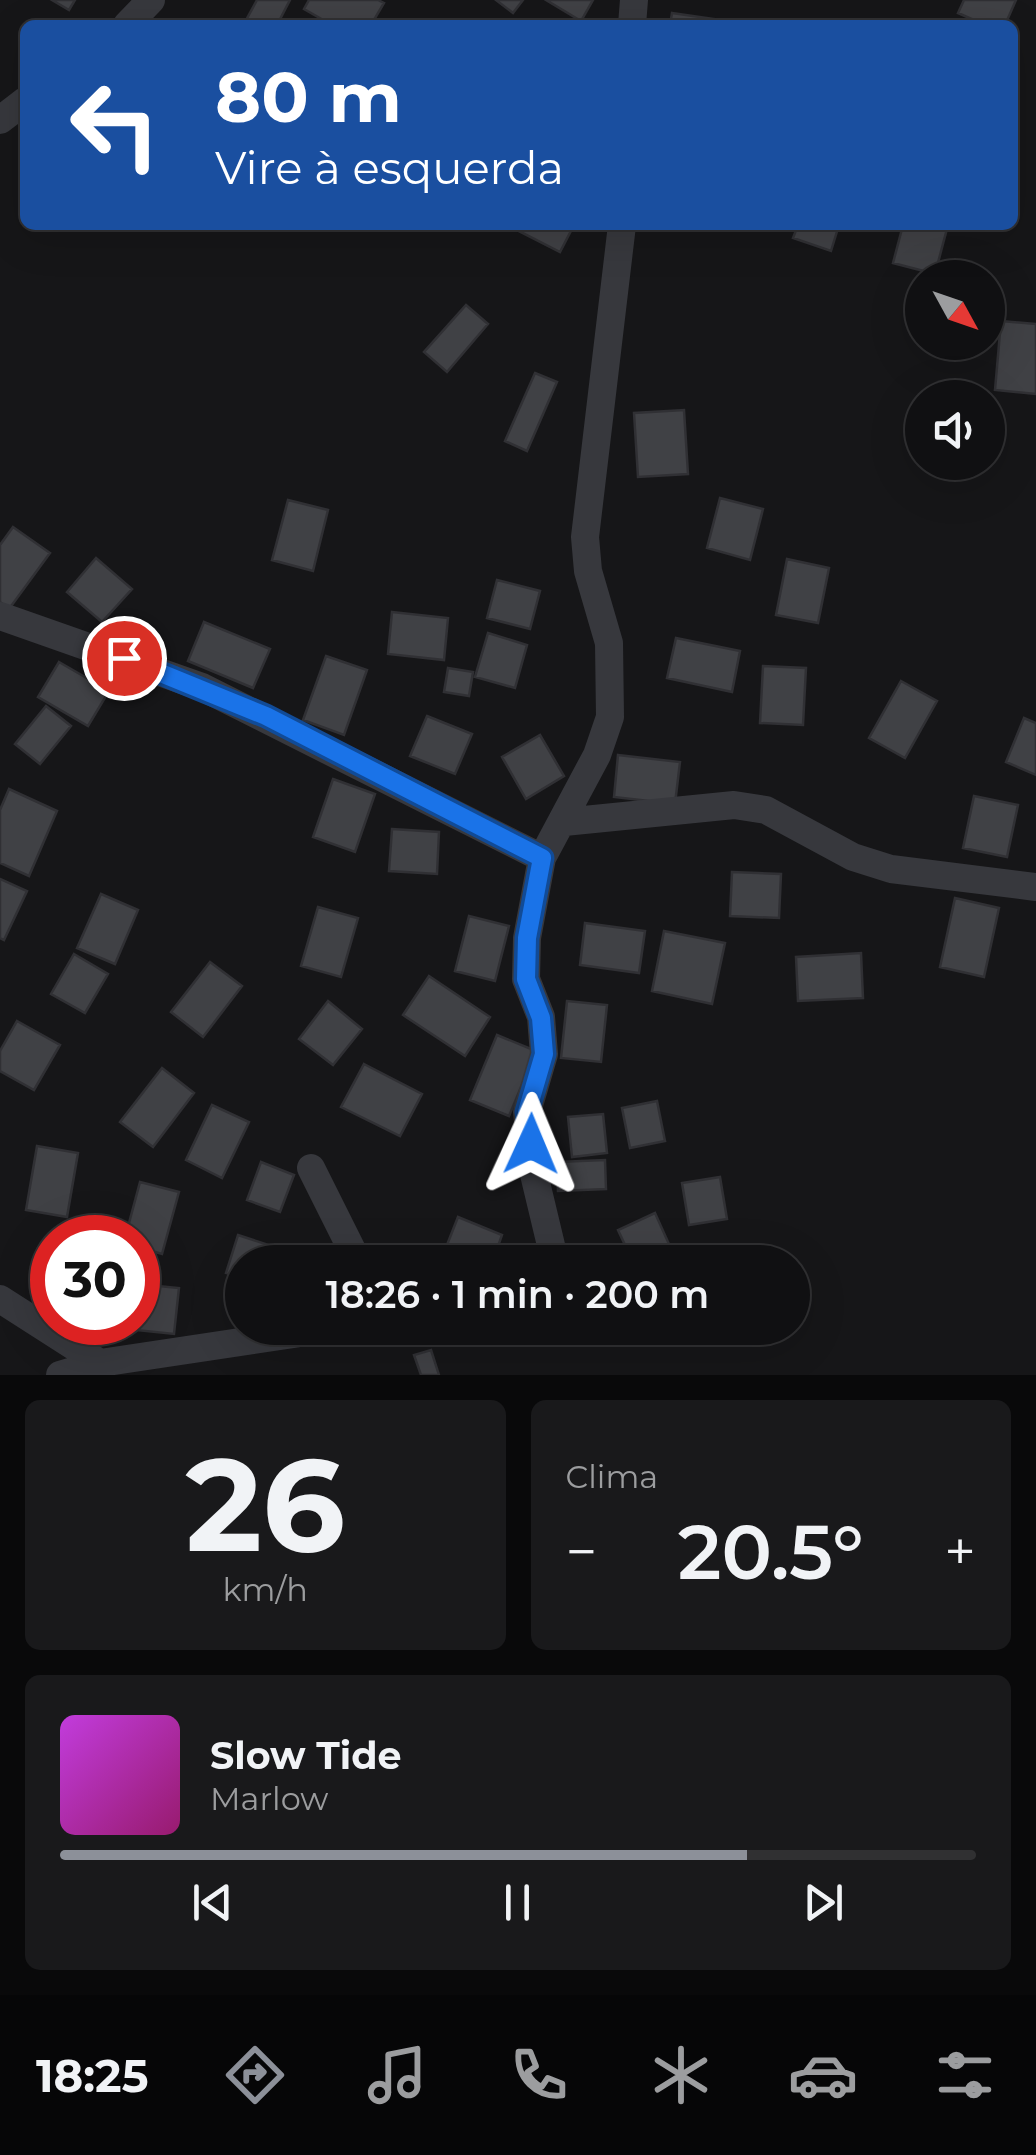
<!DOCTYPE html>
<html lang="pt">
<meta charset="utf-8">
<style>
body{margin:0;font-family:Montserrat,sans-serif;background:#19191b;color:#f1f3f6;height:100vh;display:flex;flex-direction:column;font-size:38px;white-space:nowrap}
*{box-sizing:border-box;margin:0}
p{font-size:32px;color:#9c9d9f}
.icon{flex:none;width:55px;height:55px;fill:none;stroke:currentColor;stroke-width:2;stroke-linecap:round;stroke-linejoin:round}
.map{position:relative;height:1375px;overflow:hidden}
.sheet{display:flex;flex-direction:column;gap:25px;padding:25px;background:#09090a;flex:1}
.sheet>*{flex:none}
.guide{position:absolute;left:20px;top:20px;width:998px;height:210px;border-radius:15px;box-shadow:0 10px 40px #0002,0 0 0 2px #303032;background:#1a4fa0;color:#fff;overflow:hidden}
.needle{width:65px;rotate:130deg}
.tools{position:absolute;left:905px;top:260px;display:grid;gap:20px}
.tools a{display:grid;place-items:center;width:100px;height:100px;border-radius:50%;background:#101012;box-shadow:0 10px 40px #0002,0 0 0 2px #303032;font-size:50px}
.speed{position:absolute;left:30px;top:1215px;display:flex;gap:20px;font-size:50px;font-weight:700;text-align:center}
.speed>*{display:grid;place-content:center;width:130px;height:130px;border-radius:50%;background:#101012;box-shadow:0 10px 40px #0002,0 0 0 2px #303032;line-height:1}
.speed .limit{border:15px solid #d22;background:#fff;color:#111}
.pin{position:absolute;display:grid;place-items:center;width:85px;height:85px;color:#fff;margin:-42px;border:5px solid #fff;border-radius:50%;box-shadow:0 2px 10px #0007}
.me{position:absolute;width:110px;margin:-55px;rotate:1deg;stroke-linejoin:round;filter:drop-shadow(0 0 8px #0008)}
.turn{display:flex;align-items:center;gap:35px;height:210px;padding:0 30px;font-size:45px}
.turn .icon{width:130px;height:130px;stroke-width:2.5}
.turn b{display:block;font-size:70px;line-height:85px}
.big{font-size:75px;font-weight:600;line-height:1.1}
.sheet .card{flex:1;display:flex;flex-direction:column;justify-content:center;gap:15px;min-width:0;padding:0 35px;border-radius:15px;background:#19191b}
.sheet .dial{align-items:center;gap:0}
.dial b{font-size:130px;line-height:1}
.song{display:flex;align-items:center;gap:30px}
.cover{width:120px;height:120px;border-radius:15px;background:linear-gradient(135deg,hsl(290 70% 55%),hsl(320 70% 35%))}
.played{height:10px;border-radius:5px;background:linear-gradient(90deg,#8c9099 75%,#303032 75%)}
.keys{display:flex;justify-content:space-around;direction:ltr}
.heat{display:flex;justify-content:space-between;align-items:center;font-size:55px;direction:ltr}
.sheet .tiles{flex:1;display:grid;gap:25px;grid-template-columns:1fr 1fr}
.card:last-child{grid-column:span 2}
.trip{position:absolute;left:225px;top:1245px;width:585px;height:100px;border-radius:50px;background:#101012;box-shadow:0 10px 40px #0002,0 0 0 2px #303032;font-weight:600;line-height:100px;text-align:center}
.tab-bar{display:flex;height:160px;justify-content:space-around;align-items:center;background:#060607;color:#9c9d9f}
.tab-bar .icon{width:70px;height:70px}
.tab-bar .on{color:#8c9099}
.tab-bar b{font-size:45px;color:#f1f3f6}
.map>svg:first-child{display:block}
</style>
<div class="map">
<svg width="1036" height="1375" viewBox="0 0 1036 1375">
<rect width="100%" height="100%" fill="#161618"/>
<path fill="#404145" stroke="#303034" stroke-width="2.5" d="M52 0H75L69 10Z
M257 0H290L277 25H251L245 22Z
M309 0H378L384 3 371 25H332L304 9Z
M496 0H523L513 13Z
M546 0H593L581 21Z
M964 0H1016L1005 25H985L958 13Z
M672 13 714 19 713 25H670Z
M507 225H574L560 252Z
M798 225H839L831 251 793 238Z
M903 225H948L935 274 893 263Z
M466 305 488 324 447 372 424 352Z
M1001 321 1036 324V394L995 390Z
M535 373 557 382 527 451 505 441Z
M684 410 688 474 638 477 634 413Z
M720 498 763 509 750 560 707 548Z
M288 500 328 510 313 571 272 560Z
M13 527 50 553 9 609 0 602V545Z
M96 558 132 589 102 622 67 592Z
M787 559 829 568 818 623 776 615Z
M497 580 540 591 530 629 487 618Z
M392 612 448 618 444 660 388 654Z
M204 622 270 649 253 688 188 661Z
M488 633 527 645 515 688 475 677Z
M676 638 740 651 732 692 667 678Z
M326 656 367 670 344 735 303 720Z
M59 662 109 691 88 726 38 697Z
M763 666 806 668 803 725 760 723Z
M448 668 473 672 469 696 444 692Z
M901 681 937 701 905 758 869 738Z
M46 706 71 726 40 764 15 744Z
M427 716 472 734 455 774 410 756Z
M1024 718 1036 723V775L1006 762Z
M540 735 564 776 526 799 502 757Z
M618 755 680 762 675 804 614 797Z
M333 779 375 794 355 852 313 837Z
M9 789 57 811 29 876 0 863V810Z
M974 796 1018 805 1007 857 963 848Z
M392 829 439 832 437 874 389 871Z
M732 872 781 874 779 918 730 916Z
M0 879 27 891 4 940 0 938Z
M101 894 138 910 115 964 77 948Z
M955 898 999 908 984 977 940 967Z
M318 907 358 918 341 977 301 966Z
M469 916 509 926 495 981 455 971Z
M585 923 645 931 639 973 580 965Z
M664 931 725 943 712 1004 652 991Z
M861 953 863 998 798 1001 796 957Z
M74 954 108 974 85 1013 51 994Z
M210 962 242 986 203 1037 171 1012Z
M429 976 490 1017 465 1056 403 1015Z
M328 1001 362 1029 333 1065 299 1039Z
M567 1001 607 1005 601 1062 561 1058Z
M17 1021 60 1045 34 1090 0 1071V1051Z
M497 1035 536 1051 509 1116 470 1100Z
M364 1064 422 1094 400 1136 341 1107Z
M162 1068 194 1093 153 1147 120 1122Z
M657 1101 665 1141 630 1148 622 1108Z
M212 1105 249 1122 222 1178 186 1160Z
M603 1114 607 1153 572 1157 568 1117Z
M37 1146 78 1153 67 1217 26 1210Z
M605 1160 606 1189 558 1191 557 1162Z
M261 1162 294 1175 280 1212 247 1200Z
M720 1177 727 1219 689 1225 682 1183Z
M140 1182 179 1192 162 1254 138 1247V1238H125Z
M655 1213 673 1253 652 1262H633L618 1230Z
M458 1217 502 1235 497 1249 512 1256 509 1262H461L443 1255Z
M238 1235 284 1250 280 1262H242V1278L226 1273Z
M138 1284 179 1288 174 1334 107 1327 108 1322H138Z
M431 1350 439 1375H421L414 1355Z"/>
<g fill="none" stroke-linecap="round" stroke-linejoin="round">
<path stroke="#37383d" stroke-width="28" d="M127 25 151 0
M632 25 634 0
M0 120 25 101
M0 616 202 687 542 858
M564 822 734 805 766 810 853 857 891 869 1036 887
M311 1168 358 1262
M555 1262 533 1170 527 1112 544 1054 541 1017 526 979 527 938 542 858 597 755 610 717 609 643 588 571 585 537 622 225
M0 1299 100 1363
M60 1375 100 1363 334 1328"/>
</g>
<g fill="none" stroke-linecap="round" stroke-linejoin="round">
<g stroke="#114b97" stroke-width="25">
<path id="route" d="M124 658 266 716 542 858 527 938 526 979 541 1018 544 1054 527 1112 531 1144"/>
</g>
<use href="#route" stroke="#1a73e8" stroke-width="18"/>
</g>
</svg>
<div class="tools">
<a><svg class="needle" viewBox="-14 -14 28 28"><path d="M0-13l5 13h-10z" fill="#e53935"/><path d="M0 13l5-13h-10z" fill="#9c9d9f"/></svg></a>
<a><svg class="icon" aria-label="sound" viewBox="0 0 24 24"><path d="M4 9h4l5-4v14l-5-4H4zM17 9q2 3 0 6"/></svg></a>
</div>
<div class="speed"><div class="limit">30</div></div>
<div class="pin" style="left:124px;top:658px;background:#d93025"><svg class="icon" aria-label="arrive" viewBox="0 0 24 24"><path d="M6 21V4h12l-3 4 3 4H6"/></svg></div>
<svg class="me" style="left:531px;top:1144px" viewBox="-20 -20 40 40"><path d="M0-17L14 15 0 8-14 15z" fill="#1a73e8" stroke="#fff" stroke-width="4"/></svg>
<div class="trip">18:26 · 1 min · 200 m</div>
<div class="guide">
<div class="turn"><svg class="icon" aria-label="left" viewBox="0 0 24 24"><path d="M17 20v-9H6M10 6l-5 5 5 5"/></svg><div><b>80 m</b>Vire à esquerda</div></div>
</div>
</div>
<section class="sheet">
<div class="tiles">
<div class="card dial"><b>26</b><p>km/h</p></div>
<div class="card"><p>Clima</p>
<div class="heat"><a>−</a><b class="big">20.5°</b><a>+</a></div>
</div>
<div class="card">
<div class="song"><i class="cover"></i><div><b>Slow Tide</b><p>Marlow</p></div></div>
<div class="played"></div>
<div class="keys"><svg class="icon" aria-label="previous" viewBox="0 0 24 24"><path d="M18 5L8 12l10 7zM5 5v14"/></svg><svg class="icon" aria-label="pause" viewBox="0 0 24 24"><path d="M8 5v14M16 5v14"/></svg><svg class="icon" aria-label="next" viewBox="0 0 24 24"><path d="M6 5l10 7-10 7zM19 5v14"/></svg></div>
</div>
</div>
</section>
<nav class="tab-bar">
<b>18:25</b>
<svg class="icon on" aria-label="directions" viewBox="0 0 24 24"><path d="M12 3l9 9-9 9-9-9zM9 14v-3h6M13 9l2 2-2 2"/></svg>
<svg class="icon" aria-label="music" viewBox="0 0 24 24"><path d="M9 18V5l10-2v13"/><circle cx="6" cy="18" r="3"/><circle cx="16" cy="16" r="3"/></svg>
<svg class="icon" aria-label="phone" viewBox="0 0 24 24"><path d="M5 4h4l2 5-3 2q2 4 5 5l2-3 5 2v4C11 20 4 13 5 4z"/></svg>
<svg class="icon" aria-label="climate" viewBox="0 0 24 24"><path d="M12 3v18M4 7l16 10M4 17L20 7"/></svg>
<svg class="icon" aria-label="car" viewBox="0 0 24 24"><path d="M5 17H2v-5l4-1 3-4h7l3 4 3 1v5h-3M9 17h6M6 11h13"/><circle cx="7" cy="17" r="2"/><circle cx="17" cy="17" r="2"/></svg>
<svg class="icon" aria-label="filters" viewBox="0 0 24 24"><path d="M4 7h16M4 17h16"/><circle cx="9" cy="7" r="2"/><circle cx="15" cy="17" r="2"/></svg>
</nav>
